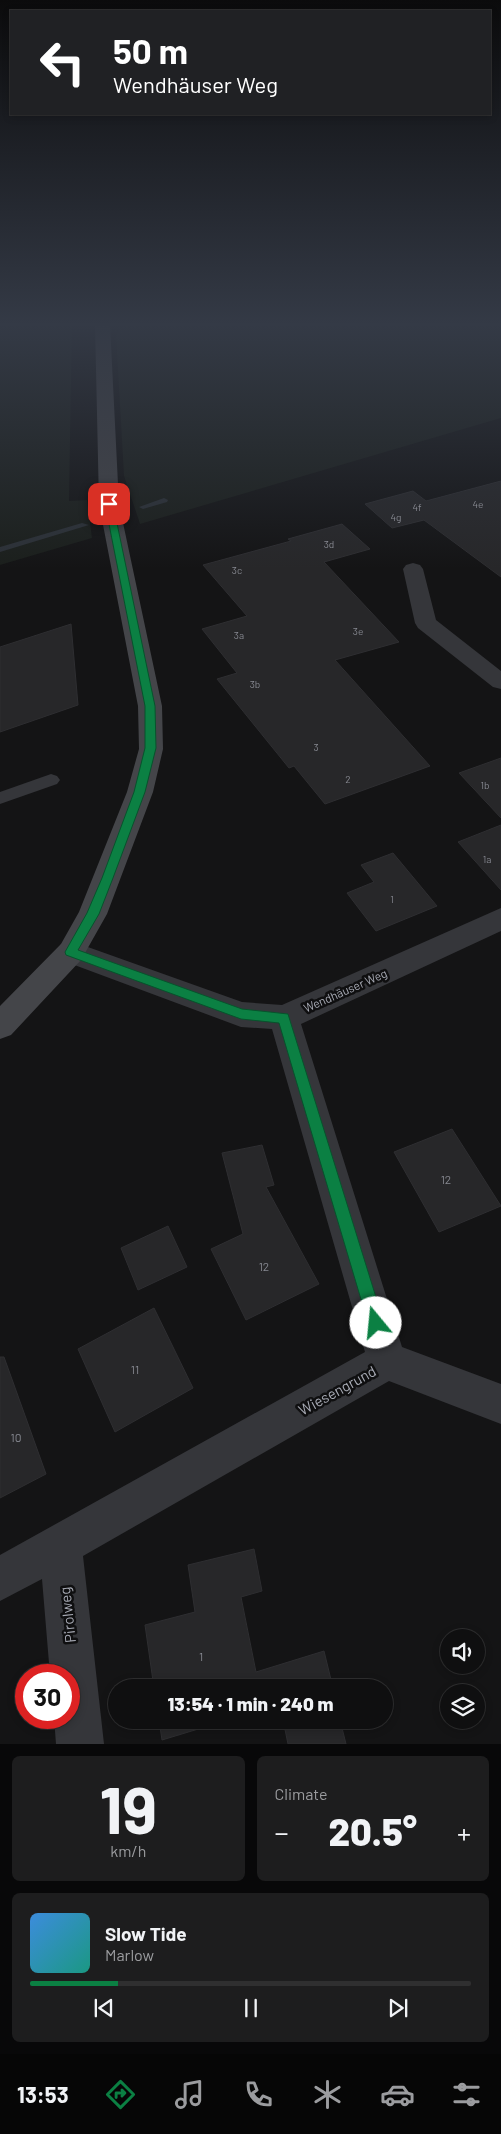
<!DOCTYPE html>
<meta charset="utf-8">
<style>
body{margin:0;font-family:Barlow,sans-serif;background:#1d1d1e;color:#f1f3f6;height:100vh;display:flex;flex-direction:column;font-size:19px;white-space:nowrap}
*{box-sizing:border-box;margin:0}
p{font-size:16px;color:#9b9c9f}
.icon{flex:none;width:28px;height:28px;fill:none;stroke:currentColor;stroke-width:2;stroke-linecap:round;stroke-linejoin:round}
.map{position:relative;height:1744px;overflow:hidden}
.sheet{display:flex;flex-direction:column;gap:12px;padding:12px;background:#080809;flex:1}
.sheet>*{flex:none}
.top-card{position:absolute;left:10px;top:10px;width:481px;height:105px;border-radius:0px;box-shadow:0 2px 8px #0003,0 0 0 1px #2f2f30;background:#202124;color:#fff;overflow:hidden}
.controls{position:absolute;left:440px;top:1629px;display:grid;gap:10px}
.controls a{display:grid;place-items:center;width:45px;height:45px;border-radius:50%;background:#0f0f10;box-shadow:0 2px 8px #0003,0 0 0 1px #2f2f30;font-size:25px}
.speed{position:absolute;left:15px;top:1664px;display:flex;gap:10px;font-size:25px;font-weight:700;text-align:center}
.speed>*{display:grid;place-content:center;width:65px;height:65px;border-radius:50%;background:#0f0f10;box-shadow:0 2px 8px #0003,0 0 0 1px #2f2f30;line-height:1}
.speed .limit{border:8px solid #d22;background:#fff;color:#111}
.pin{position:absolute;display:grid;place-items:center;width:42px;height:42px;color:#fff;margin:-21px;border-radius:10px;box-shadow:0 2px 8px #0006}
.me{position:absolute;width:55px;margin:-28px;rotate:343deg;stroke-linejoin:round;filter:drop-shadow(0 0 4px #0008)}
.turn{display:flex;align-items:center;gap:18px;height:105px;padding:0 20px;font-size:22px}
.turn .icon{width:65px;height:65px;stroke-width:2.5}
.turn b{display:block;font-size:35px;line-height:42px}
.big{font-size:38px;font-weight:800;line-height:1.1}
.sheet .widget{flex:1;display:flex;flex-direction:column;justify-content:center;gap:8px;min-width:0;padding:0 18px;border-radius:8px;background:#1d1d1e}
.sheet .dial{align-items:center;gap:0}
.dial b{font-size:65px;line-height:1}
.song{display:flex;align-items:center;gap:15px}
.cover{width:60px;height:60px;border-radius:8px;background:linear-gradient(135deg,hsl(210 70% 55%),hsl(170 70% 35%))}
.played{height:5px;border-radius:2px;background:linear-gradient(90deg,#0b8043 20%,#2f2f30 20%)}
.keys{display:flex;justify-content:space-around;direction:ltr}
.heat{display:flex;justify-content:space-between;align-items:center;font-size:28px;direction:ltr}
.sheet .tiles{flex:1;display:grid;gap:12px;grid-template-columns:1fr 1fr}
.widget:last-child{grid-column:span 2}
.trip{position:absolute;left:108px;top:1679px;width:285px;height:50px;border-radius:25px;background:#0f0f10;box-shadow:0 2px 8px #0003,0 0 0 1px #2f2f30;font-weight:800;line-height:50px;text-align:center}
.tab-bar{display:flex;height:80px;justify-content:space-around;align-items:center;background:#060606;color:#9b9c9f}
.tab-bar .icon{width:35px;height:35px}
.tab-bar .on{color:#0b8043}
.tab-bar b{font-size:22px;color:#f1f3f6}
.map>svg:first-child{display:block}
</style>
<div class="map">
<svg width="501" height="1744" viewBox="0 0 501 1744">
<rect width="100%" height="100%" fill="#141415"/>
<path fill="#1b1f1c" d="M0 324H72L69 501 87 500 92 538 0 565Z
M121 324H501V418L140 524 124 476 116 335Z"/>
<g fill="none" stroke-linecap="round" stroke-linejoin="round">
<path fill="#2c3137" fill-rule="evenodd" d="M164 498 168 500 167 502 143 509 139 507Z
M82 523 89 525 0 552V547Z"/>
</g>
<path fill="#272729" stroke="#2e2e31" d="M501 481V577L424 520 392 528 365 504 413 491 426 501Z
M342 524 370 549 324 562 399 642 335 660 430 766 325 804 294 766 289 768 217 679 237 673 202 629 247 616 203 565 291 541 288 539Z
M71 624 78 705 0 732V647Z
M501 758V818L459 773Z
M501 825V890L458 842Z
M393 853 437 906 376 931 347 893 374 882 361 865Z
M452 1129 501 1206 439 1232 394 1152Z
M262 1145 274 1185 266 1187 319 1284 246 1320 211 1249 243 1234 222 1153Z
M168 1226 187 1267 138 1290 121 1248Z
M154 1308 193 1388 115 1432 78 1349Z
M0 1357H4L46 1474 0 1498Z
M254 1549 262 1591 241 1597 256 1672 324 1651 333 1688H154L145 1625 195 1612 188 1565Z
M159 1720H228L162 1740Z
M283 1720H340L346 1744H288Z"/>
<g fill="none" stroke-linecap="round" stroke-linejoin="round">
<path fill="#35363a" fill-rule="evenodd" d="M51 774 57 776 60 780 57 784 0 804V792Z"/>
<path fill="#35363a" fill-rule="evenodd" d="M413 563 420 565 423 569 436 620 501 671V689L493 687 418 628 415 623 403 569 406 565Z
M501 908V931L301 1024 402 1347 501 1384V1424L389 1381 83 1556 104 1744H56L54 1718H69V1675H50L42 1579 0 1601V1555L365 1352 272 1029 241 1027 61 960 56 952 61 944 71 941 242 1002 282 1005Z"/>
<path fill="#444549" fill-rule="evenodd" d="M95 324H110L119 504 162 706 163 749 153 792 107 914 81 960 11 1035 0 1039V1006L61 944 79 912 127 792 139 749 138 706 99 504Z"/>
</g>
<linearGradient id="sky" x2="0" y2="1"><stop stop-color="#0b0b0c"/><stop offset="0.57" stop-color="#343a46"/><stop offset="1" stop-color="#343a46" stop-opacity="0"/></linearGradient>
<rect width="501" height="569" fill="url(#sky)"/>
<path fill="#0b8043" stroke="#07532c" d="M109 502 113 504 155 706 156 748 145 792 113 878 99 914 78 950 242 1009 288 1014 384 1323 381 1329 376 1331 370 1329 368 1323 279 1023 241 1019 66 955 65 952 87 913 102 878 134 792 145 748V706L105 504Z"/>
<g text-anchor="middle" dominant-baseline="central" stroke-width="5" stroke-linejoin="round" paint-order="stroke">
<g font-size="10" fill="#868890">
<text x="478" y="504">4e</text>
<text x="417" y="507">4f</text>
<text x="396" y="517">4g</text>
<text x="329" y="544">3d</text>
<text x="237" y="570">3c</text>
<text x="358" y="631">3e</text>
<text x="239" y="635">3a</text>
<text x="255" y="684">3b</text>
<text x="316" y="747">3</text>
<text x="348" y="779">2</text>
<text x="485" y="785">1b</text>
<text x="487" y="859">1a</text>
<text x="392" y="899">1</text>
</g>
<g font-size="12" fill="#a7aab4" stroke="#0f0f10">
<text transform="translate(345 990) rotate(-24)">Wendhäuser Weg</text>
</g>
<g font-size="12" fill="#868890">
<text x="446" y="1179">12</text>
<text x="264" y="1266">12</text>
<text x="135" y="1369">11</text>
<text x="16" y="1437">10</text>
<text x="201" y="1656">1</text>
</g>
<g font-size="15" fill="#a7aab4" stroke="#0f0f10">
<text transform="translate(337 1390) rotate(-29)">Wiesengrund</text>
<text transform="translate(67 1615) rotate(-96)">Pirolweg</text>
</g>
</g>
</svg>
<div class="controls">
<a><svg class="icon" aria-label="sound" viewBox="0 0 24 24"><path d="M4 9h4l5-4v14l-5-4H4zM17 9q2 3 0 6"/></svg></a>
<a><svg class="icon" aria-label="layers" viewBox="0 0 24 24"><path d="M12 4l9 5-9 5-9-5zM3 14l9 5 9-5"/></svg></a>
</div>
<div class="speed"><div class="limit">30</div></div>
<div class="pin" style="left:109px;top:504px;background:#d93025"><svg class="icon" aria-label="arrive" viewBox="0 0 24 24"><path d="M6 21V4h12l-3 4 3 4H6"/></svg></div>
<svg class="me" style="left:376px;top:1323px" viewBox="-20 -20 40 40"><circle r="19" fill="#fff"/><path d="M0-13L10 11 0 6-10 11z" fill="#0b8043"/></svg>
<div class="trip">13:54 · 1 min · 240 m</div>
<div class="top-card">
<div class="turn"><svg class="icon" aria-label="left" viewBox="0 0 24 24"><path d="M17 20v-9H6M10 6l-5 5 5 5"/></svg><div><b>50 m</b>Wendhäuser Weg</div></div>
</div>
</div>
<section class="sheet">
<div class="tiles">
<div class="widget dial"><b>19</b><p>km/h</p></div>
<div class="widget"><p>Climate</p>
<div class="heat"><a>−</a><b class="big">20.5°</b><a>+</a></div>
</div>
<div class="widget">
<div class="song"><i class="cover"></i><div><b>Slow Tide</b><p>Marlow</p></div></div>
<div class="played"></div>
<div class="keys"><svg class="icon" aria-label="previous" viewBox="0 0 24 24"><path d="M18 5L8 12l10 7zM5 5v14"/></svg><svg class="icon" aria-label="pause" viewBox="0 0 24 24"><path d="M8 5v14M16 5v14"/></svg><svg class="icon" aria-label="next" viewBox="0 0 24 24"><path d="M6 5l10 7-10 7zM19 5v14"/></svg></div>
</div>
</div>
</section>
<nav class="tab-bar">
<b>13:53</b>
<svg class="icon on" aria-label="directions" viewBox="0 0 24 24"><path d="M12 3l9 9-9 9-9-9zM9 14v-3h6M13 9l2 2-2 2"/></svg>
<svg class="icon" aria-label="music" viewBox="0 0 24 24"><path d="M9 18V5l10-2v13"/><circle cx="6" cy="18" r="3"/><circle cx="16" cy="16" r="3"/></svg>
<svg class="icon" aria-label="phone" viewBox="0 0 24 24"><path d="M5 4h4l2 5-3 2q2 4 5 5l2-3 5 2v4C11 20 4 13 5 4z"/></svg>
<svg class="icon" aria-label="climate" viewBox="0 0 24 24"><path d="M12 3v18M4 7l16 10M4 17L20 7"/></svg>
<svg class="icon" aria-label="car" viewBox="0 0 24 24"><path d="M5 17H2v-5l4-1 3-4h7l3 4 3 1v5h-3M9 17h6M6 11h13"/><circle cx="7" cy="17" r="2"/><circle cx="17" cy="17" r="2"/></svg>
<svg class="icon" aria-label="filters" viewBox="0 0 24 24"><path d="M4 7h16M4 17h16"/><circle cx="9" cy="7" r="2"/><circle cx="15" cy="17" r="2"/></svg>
</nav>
